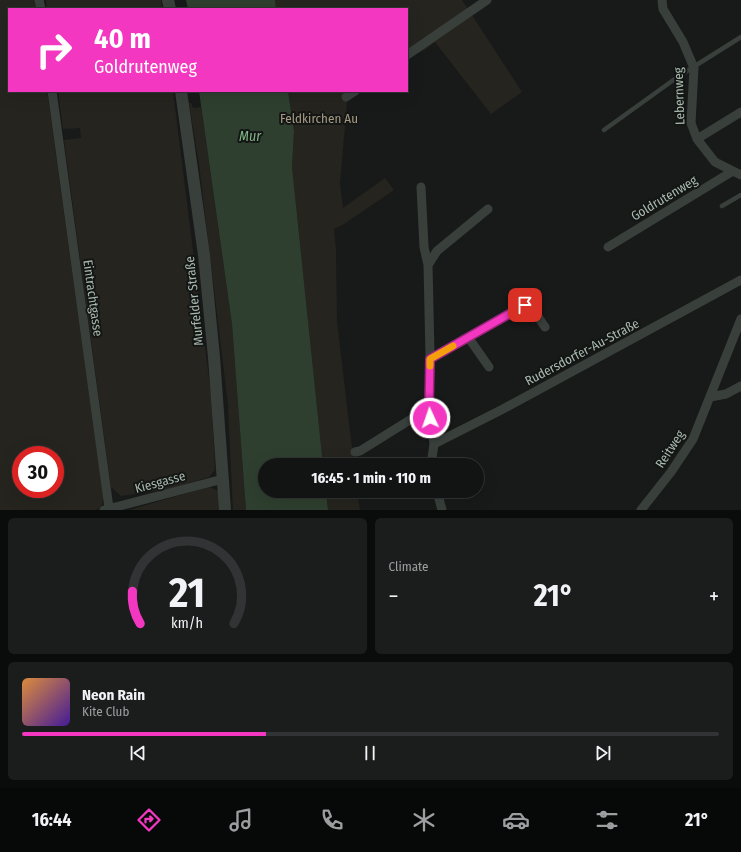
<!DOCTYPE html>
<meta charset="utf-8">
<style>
body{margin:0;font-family:"Fira Sans Condensed",sans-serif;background:#1b1d1d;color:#f1f3f6;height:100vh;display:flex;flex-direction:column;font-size:15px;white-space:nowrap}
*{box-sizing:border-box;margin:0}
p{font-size:13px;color:#9c9ea0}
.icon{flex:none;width:22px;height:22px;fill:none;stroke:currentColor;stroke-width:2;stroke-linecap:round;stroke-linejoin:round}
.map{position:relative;height:510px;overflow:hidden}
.sheet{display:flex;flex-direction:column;gap:8px;padding:8px;background:#0a0b0b;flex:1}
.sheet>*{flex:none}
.banner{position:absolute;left:8px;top:8px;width:400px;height:84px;border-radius:0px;box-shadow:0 4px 16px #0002,0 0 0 1px #313334;background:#f437c1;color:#fff;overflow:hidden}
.speed{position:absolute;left:12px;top:446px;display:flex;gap:8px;font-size:20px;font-weight:700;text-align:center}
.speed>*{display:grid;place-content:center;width:52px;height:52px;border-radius:50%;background:#121414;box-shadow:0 4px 16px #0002,0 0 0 1px #313334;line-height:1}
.speed .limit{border:6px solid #d22;background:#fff;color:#111}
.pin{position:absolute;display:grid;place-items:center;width:34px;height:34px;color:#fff;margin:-17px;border-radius:8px;box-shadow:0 2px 6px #0006}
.me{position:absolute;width:44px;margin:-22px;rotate:357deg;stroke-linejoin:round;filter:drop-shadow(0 0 3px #0008)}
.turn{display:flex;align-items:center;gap:14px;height:84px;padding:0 20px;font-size:18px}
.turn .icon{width:52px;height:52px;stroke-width:2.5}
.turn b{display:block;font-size:28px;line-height:34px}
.big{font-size:30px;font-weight:700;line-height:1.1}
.sheet .tile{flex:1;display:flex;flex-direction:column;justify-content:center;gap:6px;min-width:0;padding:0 14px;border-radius:6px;background:#1b1d1d}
.sheet .dial{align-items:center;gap:0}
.dial svg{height:104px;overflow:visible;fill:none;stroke:#313334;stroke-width:7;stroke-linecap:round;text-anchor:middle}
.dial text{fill:#f1f3f6;stroke:none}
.song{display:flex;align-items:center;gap:12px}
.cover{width:48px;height:48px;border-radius:6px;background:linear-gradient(135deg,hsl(30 70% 55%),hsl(260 70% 35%))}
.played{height:4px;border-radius:2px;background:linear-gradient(90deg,#f437c1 35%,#313334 35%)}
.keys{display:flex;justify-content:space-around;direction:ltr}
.heat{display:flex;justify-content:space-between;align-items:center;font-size:22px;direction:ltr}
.sheet .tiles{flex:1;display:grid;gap:8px;grid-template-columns:1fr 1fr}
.tile:last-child{grid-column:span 2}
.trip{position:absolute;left:258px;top:458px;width:226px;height:40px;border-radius:20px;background:#121414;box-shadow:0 4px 16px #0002,0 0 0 1px #313334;font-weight:700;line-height:40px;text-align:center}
.dock{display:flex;height:64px;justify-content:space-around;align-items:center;background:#070808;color:#9c9ea0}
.dock .icon{width:28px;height:28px}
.dock .current{color:#f437c1}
.dock b{font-size:18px;color:#f1f3f6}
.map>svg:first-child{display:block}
</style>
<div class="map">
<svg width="741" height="510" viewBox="0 0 741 510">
<rect width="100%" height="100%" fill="#181a1a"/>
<path fill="#26241e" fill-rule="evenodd" d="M0 0H35L36 9H9V91H47L103 495C103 502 103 508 95 510H0ZM21 455H55V489H21Z
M46 0H161L162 9H47Z
M275 0H462L522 92 491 114 435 42 426 49 407 59V9H276Z
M58 91H173L211 395 215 470 209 477 169 489 121 496 111 487 64 140 81 138 80 128 63 129Z
M288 91H348L340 183 343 208 385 178 394 190 344 224 334 229 336 251 337 322 354 465H323L292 167 294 131Z
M189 103H191L193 108 201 107 232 324 246 510H233L228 405 199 164Z
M209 487 219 491 220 510H129Z
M326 491H357L360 510H328Z"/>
<path fill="#2e3f2f" d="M186 0H275L276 9H188Z
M199 91H288L294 131 292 167 323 465H265V491H326L328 510H246L232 324Z"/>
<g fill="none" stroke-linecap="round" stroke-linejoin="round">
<path stroke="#39403c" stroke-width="4.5" d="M604 130 679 76 741 37
M722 206 741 195"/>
<path stroke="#39403c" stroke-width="9" d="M39 0 41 9
M662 0 663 9 683 42 694 68 691 123 697 139 715 162 741 175
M407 55 487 0
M52 91 109 508
M346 97 355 91
M697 139 741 112
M421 187 424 247 428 265 430 356 429 408 434 444 431 465
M608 247 733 171
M428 265 437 251 488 209
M468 337 489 367
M430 359 525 305C534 307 539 319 545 327
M710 397 726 394 741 386
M434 444 503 409 741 280
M355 452 360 451 429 408
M437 491 442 510
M104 510 223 479
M641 510 671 472 693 439 741 319"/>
<path stroke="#39403c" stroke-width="12" d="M168 0 170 9
M181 91 204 255 214 357 225 510"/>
</g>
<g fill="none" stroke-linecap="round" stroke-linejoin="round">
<g stroke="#9f247d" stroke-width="10">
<path id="route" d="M430 418 429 408 430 359 525 305"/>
</g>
<use href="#route" stroke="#f437c1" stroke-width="7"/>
<path stroke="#f59e0b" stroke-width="7" d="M430 366V359L453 346"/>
</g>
<g text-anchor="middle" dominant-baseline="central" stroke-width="4" stroke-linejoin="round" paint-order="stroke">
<g font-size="13" fill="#aabaaf" stroke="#131615">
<text transform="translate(679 96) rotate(-92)">Lebernweg</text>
<text transform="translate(664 198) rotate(-31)">Goldrutenweg</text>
<text transform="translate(93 298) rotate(82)">Eintrachtgasse</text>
<text transform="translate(194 301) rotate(-96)">Murfelder Straße</text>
<text transform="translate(582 352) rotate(-28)">Rudersdorfer-Au-Straße</text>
<text transform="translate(670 449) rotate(-57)">Reitweg</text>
<text transform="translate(160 482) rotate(-15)">Kiesgasse</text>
</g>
<g font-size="13" fill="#a59982" stroke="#131615">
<text x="319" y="118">Feldkirchen Au</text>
</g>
<g font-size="14" font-style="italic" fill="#82b585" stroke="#131615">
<text x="250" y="136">Mur</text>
</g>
</g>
</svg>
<div class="speed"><div class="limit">30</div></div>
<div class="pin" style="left:525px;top:305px;background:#d93025"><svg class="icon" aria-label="arrive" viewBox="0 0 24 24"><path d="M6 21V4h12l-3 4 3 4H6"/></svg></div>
<svg class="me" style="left:430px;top:418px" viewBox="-20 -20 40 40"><circle r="17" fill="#f437c1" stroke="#fff" stroke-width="3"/><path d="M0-11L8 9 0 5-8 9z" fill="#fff"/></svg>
<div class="trip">16:45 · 1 min · 110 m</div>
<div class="banner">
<div class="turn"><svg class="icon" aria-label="right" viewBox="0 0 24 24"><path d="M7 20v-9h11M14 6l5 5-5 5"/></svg><div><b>40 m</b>Goldrutenweg</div></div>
</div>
</div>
<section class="sheet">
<div class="tiles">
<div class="tile dial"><svg viewBox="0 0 100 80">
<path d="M14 69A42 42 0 1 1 86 69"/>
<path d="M14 69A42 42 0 0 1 8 44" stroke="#f437c1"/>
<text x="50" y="56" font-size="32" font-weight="700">21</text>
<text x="50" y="72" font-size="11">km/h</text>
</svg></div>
<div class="tile"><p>Climate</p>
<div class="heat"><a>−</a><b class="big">21°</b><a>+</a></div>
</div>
<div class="tile">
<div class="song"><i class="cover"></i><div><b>Neon Rain</b><p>Kite Club</p></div></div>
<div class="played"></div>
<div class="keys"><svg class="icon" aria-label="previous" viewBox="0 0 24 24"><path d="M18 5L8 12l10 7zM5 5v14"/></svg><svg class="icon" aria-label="pause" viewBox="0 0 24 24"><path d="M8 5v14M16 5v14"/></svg><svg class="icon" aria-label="next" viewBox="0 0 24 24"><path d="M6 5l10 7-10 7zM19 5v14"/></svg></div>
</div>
</div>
</section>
<nav class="dock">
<b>16:44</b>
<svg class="icon current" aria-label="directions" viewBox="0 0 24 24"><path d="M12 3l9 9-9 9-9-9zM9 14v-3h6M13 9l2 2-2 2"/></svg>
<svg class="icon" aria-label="music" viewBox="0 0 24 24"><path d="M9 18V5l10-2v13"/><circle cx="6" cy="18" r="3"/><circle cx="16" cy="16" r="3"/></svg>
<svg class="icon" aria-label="phone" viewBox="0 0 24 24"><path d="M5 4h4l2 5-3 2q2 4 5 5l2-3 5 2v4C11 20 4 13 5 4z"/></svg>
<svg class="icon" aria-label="climate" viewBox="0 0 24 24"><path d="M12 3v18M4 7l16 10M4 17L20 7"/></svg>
<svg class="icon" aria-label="car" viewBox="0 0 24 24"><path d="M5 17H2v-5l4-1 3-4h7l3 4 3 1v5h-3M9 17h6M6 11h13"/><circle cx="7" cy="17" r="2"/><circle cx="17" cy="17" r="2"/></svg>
<svg class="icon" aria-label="filters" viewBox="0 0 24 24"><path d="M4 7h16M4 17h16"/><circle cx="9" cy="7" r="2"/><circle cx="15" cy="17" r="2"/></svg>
<b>21°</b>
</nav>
